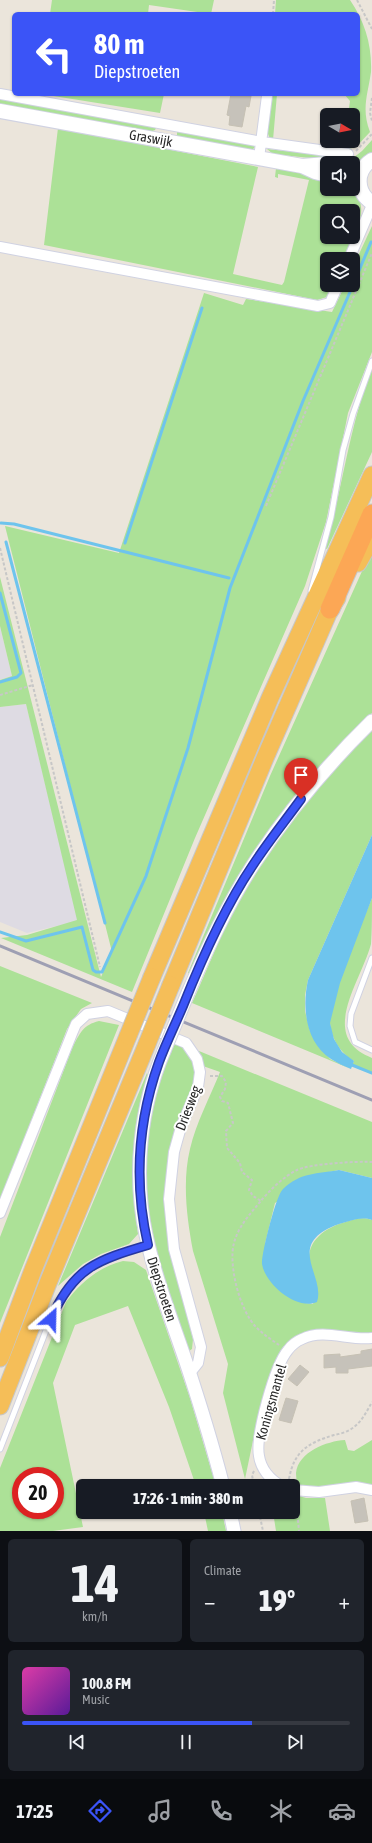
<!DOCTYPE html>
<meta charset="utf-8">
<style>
body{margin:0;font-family:"Asap Condensed",sans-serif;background:#20242c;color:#f1f3f6;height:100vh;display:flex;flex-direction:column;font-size:15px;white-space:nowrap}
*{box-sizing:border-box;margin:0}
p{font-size:13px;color:#9ea1a6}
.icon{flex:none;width:22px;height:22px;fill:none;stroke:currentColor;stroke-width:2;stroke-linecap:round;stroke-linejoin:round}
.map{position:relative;height:1531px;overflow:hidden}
.panel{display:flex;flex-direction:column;gap:8px;padding:8px;background:#0d0f14;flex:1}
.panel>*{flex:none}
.top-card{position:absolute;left:12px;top:12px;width:348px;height:84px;border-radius:6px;box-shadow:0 1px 3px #0004;background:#3b54f7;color:#fff;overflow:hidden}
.needle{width:26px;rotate:100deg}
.tools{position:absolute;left:320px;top:108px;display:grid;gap:8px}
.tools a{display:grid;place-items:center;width:40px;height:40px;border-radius:6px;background:#171b24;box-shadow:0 1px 3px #0004;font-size:20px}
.speed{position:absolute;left:12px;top:1467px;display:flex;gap:8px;font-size:20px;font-weight:700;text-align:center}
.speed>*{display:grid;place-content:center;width:52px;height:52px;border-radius:50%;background:#171b24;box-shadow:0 1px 3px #0004;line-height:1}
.speed .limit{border:6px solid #d22;background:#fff;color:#111}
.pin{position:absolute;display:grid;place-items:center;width:34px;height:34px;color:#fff;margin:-41px -17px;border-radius:50% 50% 50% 0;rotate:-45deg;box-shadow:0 0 4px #0007}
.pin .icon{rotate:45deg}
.me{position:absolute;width:44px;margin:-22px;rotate:25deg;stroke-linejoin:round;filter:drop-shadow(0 0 3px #0008)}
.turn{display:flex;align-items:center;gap:14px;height:84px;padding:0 16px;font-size:18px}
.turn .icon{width:52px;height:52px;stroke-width:2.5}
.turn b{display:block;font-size:28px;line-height:34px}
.big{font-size:30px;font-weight:800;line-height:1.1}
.panel .card{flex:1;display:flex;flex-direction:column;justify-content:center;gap:6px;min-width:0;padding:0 14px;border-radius:6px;background:#20242c}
.panel .dial{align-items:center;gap:0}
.dial b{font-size:52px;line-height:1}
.song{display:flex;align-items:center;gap:12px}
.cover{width:48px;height:48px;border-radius:6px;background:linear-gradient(135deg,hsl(320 70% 55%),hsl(270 70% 35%))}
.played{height:4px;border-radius:2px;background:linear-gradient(90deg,#3b54f7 70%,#363941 70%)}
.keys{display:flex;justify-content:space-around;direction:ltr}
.heat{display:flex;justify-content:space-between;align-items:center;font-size:22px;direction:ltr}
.panel .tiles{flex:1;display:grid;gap:8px;grid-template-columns:1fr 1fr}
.card:last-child{grid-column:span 2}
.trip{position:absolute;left:76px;top:1479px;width:224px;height:40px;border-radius:6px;background:#171b24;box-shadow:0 1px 3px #0004;font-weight:800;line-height:40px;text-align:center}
.menu{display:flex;height:64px;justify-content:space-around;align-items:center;background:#090b0e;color:#9ea1a6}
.menu .icon{width:28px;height:28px}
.menu .active{color:#3b54f7}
.menu b{font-size:18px;color:#f1f3f6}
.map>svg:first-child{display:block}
</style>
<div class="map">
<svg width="372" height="1531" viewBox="0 0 372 1531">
<rect width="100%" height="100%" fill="#ebe5db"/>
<path fill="#dedbe3" d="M0 626 12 676 0 680Z
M26 704 78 921 27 933 0 922V707Z"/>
<path fill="#ace197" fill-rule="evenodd" d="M52 0H214L211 14 149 5 148 14H50Z
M276 0H350C365 22 372 45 371 72 368 94 361 109 370 132L356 147 345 150 346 141H353V115H348L350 101 344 94H358V14H275Z
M41 94H164L160 113Z
M270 94H277L273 140 270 139 267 131Z
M0 97 157 126 155 130 150 132 0 104Z
M58 128 258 167 233 274 282 285 284 282 309 180 278 174V178L275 177 276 168 278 167 327 179V189L353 188C372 210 353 237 344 259H327V285H332L327 297 317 300 44 245ZM327 211H353V237H327Z
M177 129 252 143 255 147 253 149 247 151 177 136Z
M372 140V153L356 163 273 154 267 149 353 158 362 151Z
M372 226V352L348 413 326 522 305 586 195 838 132 992 1 938 27 935 77 920 26 704 0 707V680L12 676 0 626V577L101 977 112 952 5 526 119 553 204 293 243 305 246 299 332 312 345 285H353V267Z
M372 368V452L327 549 325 548C343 488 349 426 372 368Z
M372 549V713L314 776 190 974 188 973 270 776Z
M372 730V835L308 980 305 995V1011L310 1031 330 1059 351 1069 192 1003C208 968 221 933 239 900 272 840 323 778 372 730Z
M372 898C372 912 372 931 371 944 361 982 317 1037 372 1058V1073L352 1065 354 1061C341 1054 331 1038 330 1023 328 997 361 926 372 898Z
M0 966 92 1003 81 1009 67 1029 0 1200Z
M99 1021 119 1025 0 1323V1237L73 1046C81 1032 83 1025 99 1021Z
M176 1042C214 1063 185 1102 175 1131 172 1138 170 1146 169 1154 157 1225 177 1273 193 1339L192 1349 189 1351C175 1310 157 1269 150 1226 140 1166 147 1096 176 1042Z
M199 1051 372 1122V1178L339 1170 329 1172 275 1203 265 1244 305 1303 313 1304C314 1300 318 1294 317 1289 317 1281 312 1273 310 1265 305 1243 323 1229 342 1223 353 1220 361 1216 372 1220V1333L297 1336 281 1350 259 1412 245 1479 223 1393 228 1364 193 1251C187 1219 182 1182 190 1149 196 1123 210 1097 220 1072L203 1066Z
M147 1073 148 1075C133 1134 130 1173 138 1234L129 1244 101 1254 83 1264 58 1286Z
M123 1261 134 1262 146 1270 190 1398 216 1486H196L169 1407 128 1306 75 1325 53 1383 83 1527 53 1531H0V1468L66 1302C81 1282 99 1267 123 1261ZM21 1476H55V1510H21Z
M345 1440 348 1450 354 1451 372 1440V1486L355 1482 313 1488 297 1485C297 1481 296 1477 296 1473 298 1452 327 1441 345 1440Z
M293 1494 306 1498H325L330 1531H276L273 1512H293Z
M204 1512H222L226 1531H208Z"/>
<path fill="#6ec4ed" d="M372 835V898L340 983 330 1023 334 1039 342 1052 354 1061 351 1069C344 1066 337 1063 331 1059 305 1042 302 1007 308 980Z
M339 1170 372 1178V1220C361 1216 350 1221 339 1224 283 1244 326 1275 317 1302 297 1311 265 1284 262 1264 261 1255 276 1195 283 1189 301 1172 317 1174 339 1170Z"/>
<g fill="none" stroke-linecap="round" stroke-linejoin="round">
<path stroke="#6ec4ed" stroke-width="3" d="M353 285 371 242
M1 523 14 524 229 578
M6 542 105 923
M125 543 202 308
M0 593 21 673 17 677 0 682
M0 932 26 941 82 927 93 970 96 972H102L146 876 188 748 230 588 303 401 353 285
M352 1065 372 1073"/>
</g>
<path fill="#c6c2ba" stroke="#c6c1b4" d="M231 94 251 96 249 107 246 106 242 127 229 125 230 116 227 115Z
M372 1349V1366L348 1369V1373H336V1367L324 1368V1355L340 1354V1357L361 1354V1351Z
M300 1365 309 1372 297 1386 288 1379Z
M286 1398 298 1401 291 1423 279 1420Z
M364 1498 368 1521 355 1523 351 1501Z"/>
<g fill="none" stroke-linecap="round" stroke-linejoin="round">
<g stroke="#d0d2e2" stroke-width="7">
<path id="service" d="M311 591 331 517 343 450 353 414 372 361
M372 958 351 1014 350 1026 355 1042 372 1050
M0 1449 47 1328 62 1296 76 1278 91 1265 105 1258 148 1245"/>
</g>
<g stroke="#d0d2e2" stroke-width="12">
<path id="minor" d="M0 94 262 142 348 154
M259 158 267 96
M0 247 318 306 330 303 338 285
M349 259 372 205
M0 1213 73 1031 76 1024 87 1014 108 1011 186 1043 197 1059 200 1072 198 1087 181 1127 174 1152 169 1199 174 1249 201 1347 198 1363 190 1373
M282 1486C270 1480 261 1469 259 1456 255 1436 275 1365 288 1350 291 1346 297 1341 302 1339 324 1328 349 1341 372 1338
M293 1490 319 1492 356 1487 372 1490"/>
</g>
<g stroke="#d0d2e2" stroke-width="15">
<path id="tertiary" d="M188 993C207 949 227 905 253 865 287 813 327 765 372 721
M164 1051C140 1107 133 1174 146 1235 155 1277 171 1318 185 1359 199 1401 212 1443 223 1486
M230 1512 234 1531"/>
</g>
<g stroke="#d0d2e2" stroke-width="16">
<path id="secondary" d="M0 111 302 166 315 172 327 175
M372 160C355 171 356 192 372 203
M302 166 327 164"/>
</g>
<g stroke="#c7c7c7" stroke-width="19">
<path id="trunk" d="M358 563 372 538
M152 977 270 698 372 475
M171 985 265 758 330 609 337 598
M0 1358 33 1270 128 1036
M0 1406 48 1283 147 1044"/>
</g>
<g stroke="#c7c7c7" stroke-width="21">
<path id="motorway" d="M330 609 372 514"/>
</g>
<path stroke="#c7c7c7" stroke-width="2" stroke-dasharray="3 2" stroke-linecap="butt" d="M357 0 372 29
M273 14 274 0
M372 98 370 113 372 121
M356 151 372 134
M266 506 372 253
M0 548 100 967
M0 695 33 685
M210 1076H222L226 1082 225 1089 220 1097 222 1101 228 1103 233 1123 226 1131 227 1148 240 1163 242 1172 252 1180 249 1190 253 1196 261 1201
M279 1345C272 1340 264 1335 257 1328 240 1312 228 1265 234 1243 238 1227 250 1214 260 1202 269 1191 283 1177 297 1170 308 1164 358 1161 372 1162
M254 1471 252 1475 254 1486
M289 1479C294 1451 308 1443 334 1435 341 1434 349 1431 354 1427 362 1421 367 1411 372 1402
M296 1500 299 1531
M259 1512 263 1531"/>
<use href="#service" stroke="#fff" stroke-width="5"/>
<use href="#minor" stroke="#fff" stroke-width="10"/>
<use href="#tertiary" stroke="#fff" stroke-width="13"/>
<use href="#secondary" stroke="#fff" stroke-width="14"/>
<use href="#trunk" stroke="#f5be58" stroke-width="17"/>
<use href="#motorway" stroke="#fca755" stroke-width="19"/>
<path stroke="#9e9fb3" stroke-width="3" d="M0 946 372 1100"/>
<g stroke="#d0d2e2" stroke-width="15" stroke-linecap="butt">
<path id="tertiary-bridge" d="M164 1051 188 993"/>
</g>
<g stroke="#c7c7c7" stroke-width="19" stroke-linecap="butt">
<path id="trunk-bridge" d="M128 1036 152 977
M147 1044 171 985"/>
</g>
<use href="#tertiary-bridge" stroke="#fff" stroke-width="13"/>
<use href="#trunk-bridge" stroke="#f5be58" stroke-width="17"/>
</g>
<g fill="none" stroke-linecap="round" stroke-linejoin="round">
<g stroke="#2637a1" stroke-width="10">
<path id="route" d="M51 1319C73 1268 97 1260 148 1245 134 1184 138 1121 159 1062 166 1043 175 1025 183 1006 202 958 224 908 253 865 268 842 285 821 301 799"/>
</g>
<use href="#route" stroke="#3b54f7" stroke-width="7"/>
</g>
<g text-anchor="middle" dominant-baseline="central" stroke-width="4" stroke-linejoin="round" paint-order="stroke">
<g font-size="14" fill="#292929" stroke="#fff">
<text transform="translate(151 138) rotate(10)">Graswijk</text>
<text transform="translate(188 1108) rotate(-69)">Driesweg</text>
<text transform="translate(162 1289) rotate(72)">Diepstroeten</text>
<text transform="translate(271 1402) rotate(-74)">Koningsmantel</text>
</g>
</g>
</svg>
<div class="tools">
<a><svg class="needle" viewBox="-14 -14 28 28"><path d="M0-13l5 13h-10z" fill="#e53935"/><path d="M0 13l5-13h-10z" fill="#9ea1a6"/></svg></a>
<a><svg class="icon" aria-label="sound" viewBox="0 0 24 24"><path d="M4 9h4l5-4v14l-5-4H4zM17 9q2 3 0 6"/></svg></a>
<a><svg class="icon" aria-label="search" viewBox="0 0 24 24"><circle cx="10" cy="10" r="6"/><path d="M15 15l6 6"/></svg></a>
<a><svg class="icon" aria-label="layers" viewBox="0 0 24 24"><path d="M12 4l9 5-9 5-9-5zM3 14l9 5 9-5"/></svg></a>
</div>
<div class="speed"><div class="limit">20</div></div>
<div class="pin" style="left:301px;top:799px;background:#d93025"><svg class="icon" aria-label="arrive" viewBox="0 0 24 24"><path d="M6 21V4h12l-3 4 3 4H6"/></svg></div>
<svg class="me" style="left:51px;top:1319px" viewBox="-20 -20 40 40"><path d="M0-17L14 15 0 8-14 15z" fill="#3b54f7" stroke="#fff" stroke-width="4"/></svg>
<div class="trip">17:26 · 1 min · 380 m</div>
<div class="top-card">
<div class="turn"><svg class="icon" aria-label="left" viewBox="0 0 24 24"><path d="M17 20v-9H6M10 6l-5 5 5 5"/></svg><div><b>80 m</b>Diepstroeten</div></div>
</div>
</div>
<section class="panel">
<div class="tiles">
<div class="card dial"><b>14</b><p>km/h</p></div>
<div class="card"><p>Climate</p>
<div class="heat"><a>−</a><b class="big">19°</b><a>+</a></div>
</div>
<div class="card">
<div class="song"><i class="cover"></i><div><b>100.8 FM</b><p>Music</p></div></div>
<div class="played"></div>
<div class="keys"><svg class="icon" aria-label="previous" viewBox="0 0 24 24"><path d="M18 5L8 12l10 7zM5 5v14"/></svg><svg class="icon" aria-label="pause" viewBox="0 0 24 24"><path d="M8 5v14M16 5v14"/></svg><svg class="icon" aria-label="next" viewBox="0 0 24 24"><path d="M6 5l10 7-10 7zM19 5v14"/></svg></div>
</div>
</div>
</section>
<nav class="menu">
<b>17:25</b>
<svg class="icon active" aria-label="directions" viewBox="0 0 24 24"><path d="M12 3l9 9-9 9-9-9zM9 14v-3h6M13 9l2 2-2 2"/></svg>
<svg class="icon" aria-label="music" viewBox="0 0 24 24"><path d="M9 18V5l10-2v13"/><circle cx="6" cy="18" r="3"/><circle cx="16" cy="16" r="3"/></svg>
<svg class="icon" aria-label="phone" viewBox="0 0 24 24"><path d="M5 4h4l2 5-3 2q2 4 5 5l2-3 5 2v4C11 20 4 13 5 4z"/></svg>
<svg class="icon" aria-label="climate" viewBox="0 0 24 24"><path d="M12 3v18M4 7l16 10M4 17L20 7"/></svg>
<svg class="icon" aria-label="car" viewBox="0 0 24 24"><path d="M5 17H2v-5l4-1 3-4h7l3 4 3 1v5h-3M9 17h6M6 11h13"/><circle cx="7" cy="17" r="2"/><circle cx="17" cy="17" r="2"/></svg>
</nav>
